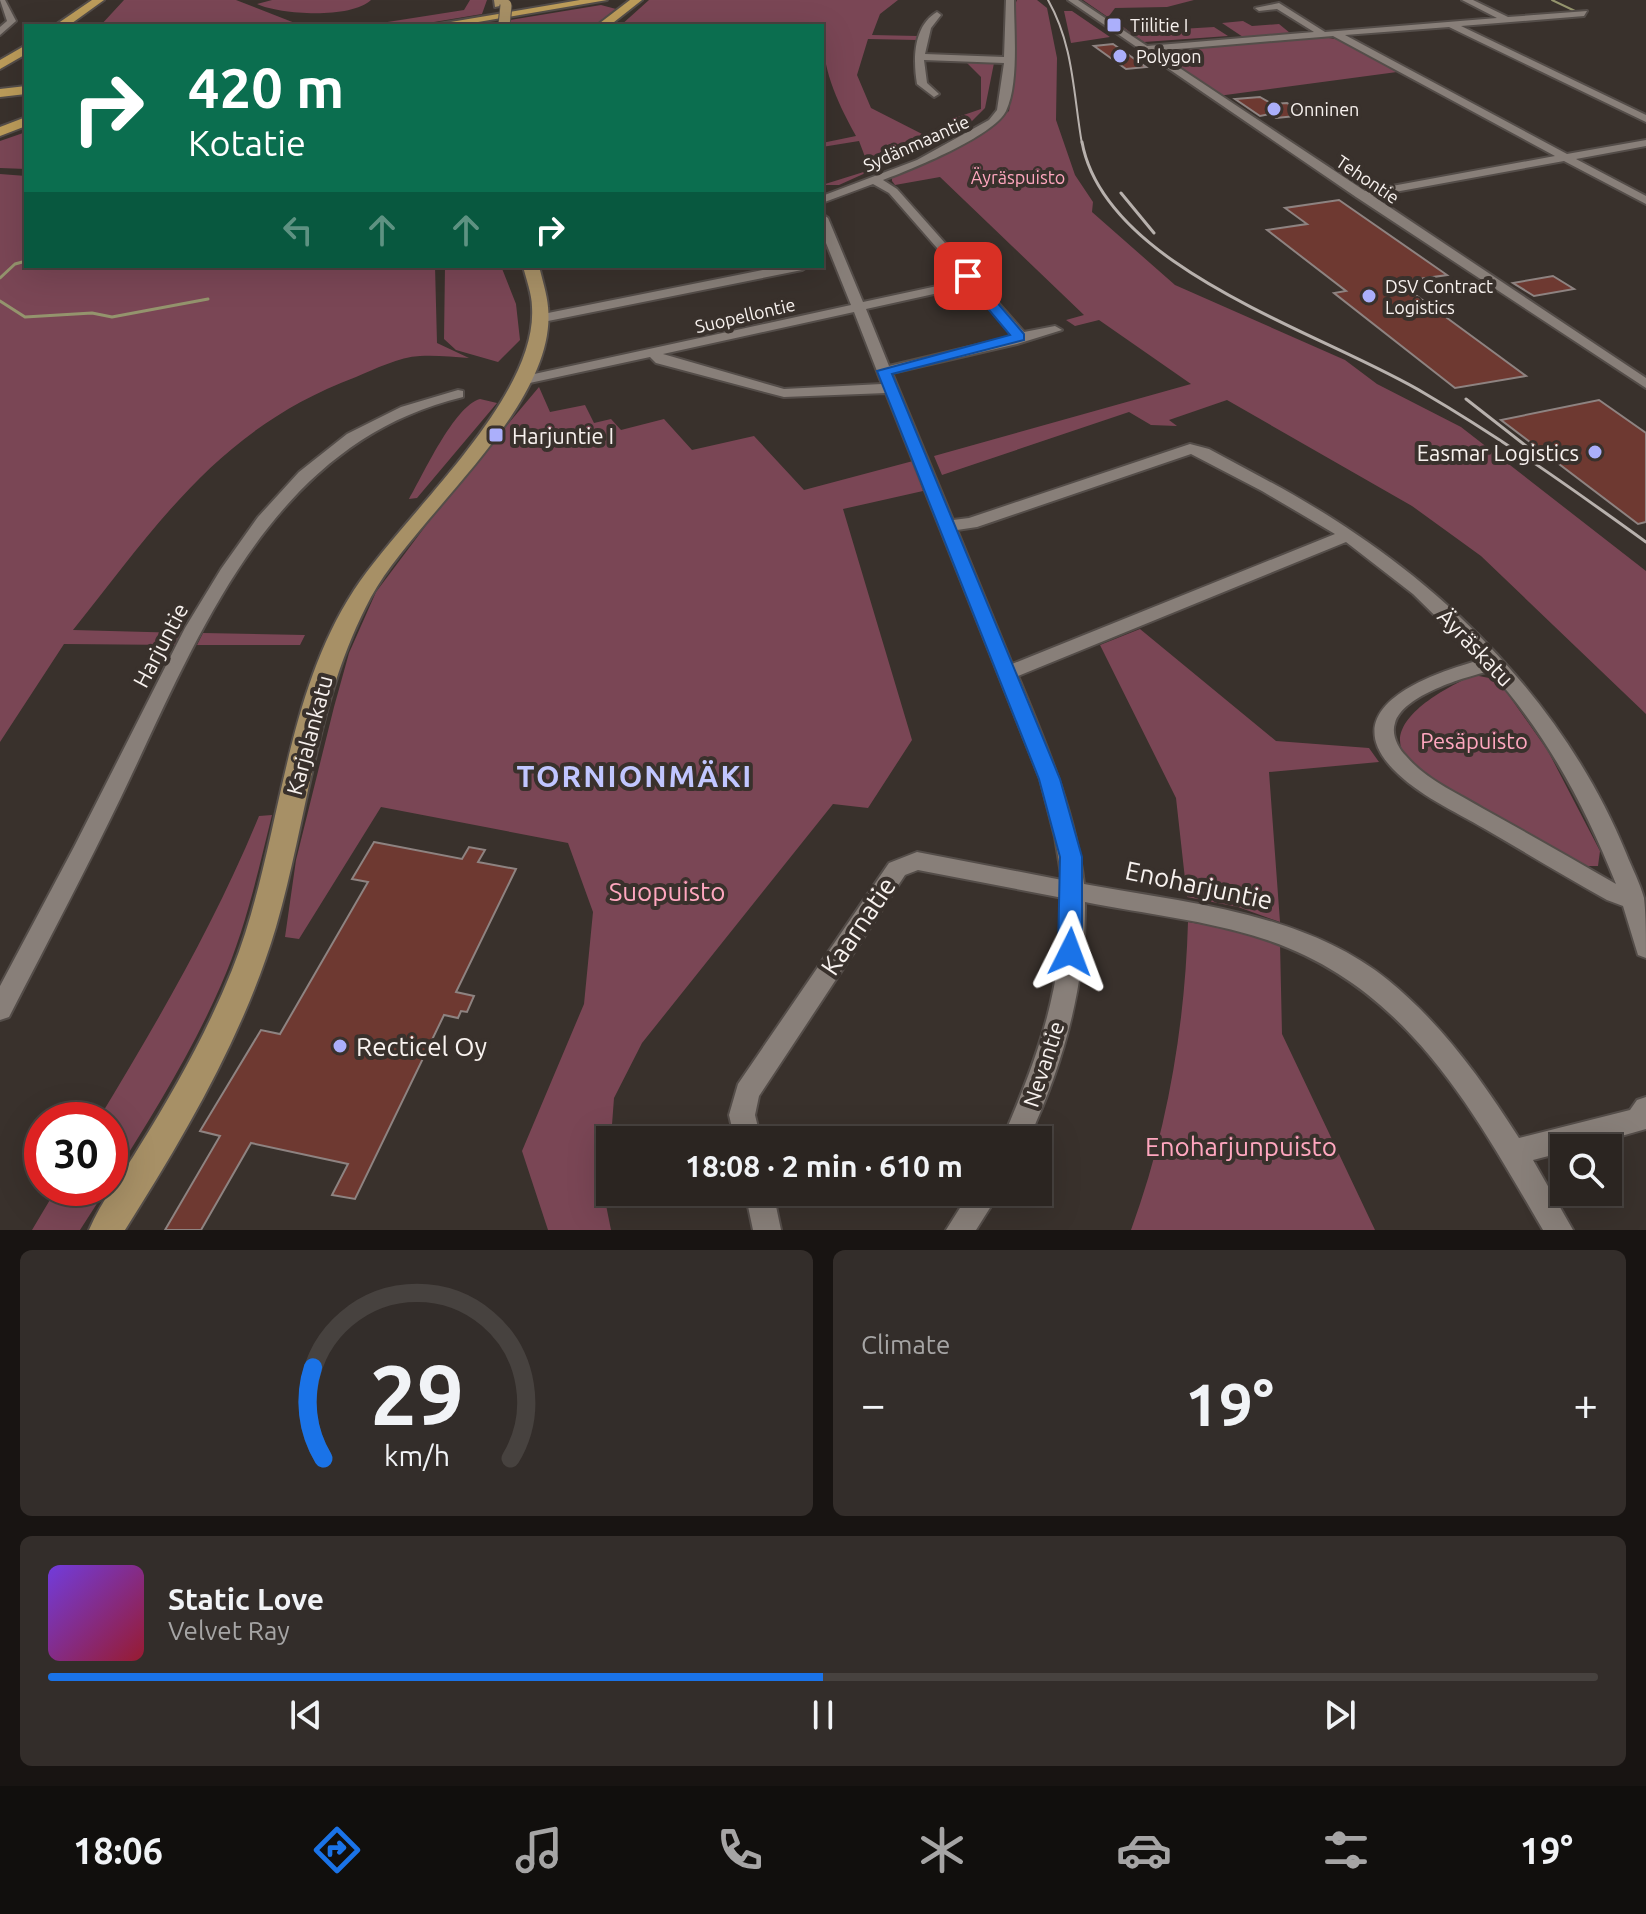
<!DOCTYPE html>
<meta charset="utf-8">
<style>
body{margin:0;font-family:Ubuntu,sans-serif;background:#332d2a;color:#f1f3f6;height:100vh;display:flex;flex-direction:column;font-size:30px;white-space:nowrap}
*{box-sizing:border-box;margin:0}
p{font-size:26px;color:#a6a5a5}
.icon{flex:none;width:44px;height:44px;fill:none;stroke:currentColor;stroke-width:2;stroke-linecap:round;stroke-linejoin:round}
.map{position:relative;height:1230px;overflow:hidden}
.sheet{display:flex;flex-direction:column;gap:20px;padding:20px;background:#181412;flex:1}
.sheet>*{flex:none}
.guide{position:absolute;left:24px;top:24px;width:800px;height:244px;border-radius:0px;box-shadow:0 8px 32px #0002,0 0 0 2px #47423f;background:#0b6e4f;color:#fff;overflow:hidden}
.buttons{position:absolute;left:1550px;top:1134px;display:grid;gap:16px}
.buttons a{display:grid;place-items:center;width:72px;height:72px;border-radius:0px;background:#2b2521;box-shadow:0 8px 32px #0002,0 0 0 2px #47423f;font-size:40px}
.speed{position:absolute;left:24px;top:1102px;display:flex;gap:16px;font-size:40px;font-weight:700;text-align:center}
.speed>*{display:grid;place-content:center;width:104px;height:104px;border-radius:50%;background:#2b2521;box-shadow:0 8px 32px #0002,0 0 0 2px #47423f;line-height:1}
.speed .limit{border:12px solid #d22;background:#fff;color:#111}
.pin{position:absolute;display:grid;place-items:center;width:68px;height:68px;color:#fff;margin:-34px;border-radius:16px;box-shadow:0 4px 12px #0006}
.me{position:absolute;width:88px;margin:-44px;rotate:3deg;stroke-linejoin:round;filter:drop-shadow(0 0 6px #0008)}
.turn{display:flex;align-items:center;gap:28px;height:168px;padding:0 32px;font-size:36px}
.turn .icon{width:104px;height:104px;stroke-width:2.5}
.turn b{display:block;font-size:56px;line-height:68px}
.lanes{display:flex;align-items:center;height:76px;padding:0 32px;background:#0003;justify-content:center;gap:40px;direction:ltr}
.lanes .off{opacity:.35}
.big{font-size:60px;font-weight:700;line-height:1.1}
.sheet .tile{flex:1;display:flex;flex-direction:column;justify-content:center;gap:12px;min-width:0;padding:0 28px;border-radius:12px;background:#332d2a}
.sheet .dial{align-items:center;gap:0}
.dial svg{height:208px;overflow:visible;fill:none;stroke:#47423f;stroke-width:7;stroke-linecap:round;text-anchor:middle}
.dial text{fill:#f1f3f6;stroke:none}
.song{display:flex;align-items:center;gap:24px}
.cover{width:96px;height:96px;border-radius:12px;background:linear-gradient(135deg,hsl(260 70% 55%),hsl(350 70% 35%))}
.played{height:8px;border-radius:4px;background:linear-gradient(90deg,#1a73e8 50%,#47423f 50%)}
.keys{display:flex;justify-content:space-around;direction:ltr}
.heat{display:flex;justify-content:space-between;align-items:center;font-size:44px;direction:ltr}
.sheet .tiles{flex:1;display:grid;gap:20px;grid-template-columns:1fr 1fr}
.tile:last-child{grid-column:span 2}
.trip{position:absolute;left:596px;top:1126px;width:456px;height:80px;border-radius:0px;background:#2b2521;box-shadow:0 8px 32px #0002,0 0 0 2px #47423f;font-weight:700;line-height:80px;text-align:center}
.tab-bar{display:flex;height:128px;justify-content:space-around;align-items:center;background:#110f0d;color:#a6a5a5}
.tab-bar .icon{width:56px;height:56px}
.tab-bar .current{color:#1a73e8}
.tab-bar b{font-size:36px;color:#f1f3f6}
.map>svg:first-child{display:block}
</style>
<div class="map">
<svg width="1646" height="1230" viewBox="0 0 1646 1230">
<rect width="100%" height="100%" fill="#39312c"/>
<path fill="#7a4655" d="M124 0H236L300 25 343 26H100Z
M272 0H371C351 19 281 15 257 4Z
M470 0H487L482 14 410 26H362L464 10Z
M649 0H898L880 14 872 35 918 36 917 40 868 39 857 75 871 108 926 136 953 127 956 132 839 185H822L870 170 859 141 822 147V143L856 136C835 98 822 68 822 26H620Z
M1017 0H1037L1047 8 1057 58 1056 120 1075 175 1093 202 1092 212 1175 285 1345 360 1377 384 1461 427 1646 571V714L1481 556 1412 506 1227 400 1169 420 1177 426 1151 425 1129 412 942 475 934 456 1191 384 1099 320 1075 326 1066 320 1084 315 940 177 895 185 892 181V177L966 144 1009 111 1015 61 1012 11Z
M1083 0H1194L1167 7 1115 8 1109 16 1130 32 1214 27 1228 36 1144 42Z
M601 5 616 9 594 26H509L510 20Z
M1064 11H1072L1110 37 1071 43Z
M1243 21 1252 26 1279 24 1290 33 1243 37 1222 23Z
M1323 37 1341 40 1397 72 1218 96 1157 55 1160 50Z
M964 60 994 63 985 108 967 126 952 119 981 109V77Z
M26 132V169L0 168V141Z
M0 174 26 176V266H435L437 343 469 358C453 357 436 355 420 356 399 357 375 369 356 377 220 428 160 521 73 630L185 633 178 645 64 644 0 742Z
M445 266H501L516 304 520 340 498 362 456 350 444 339Z
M539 387 550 412 585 405 594 423 611 419 621 430 664 419 692 450 754 436 804 490 913 461 923 491 843 509 912 740 868 808 833 804 642 1043 614 1098 606 1205 611 1230H548L522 1151 584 1004 593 912 568 843 381 807 299 939 285 937 296 860 334 707 349 653 376 592 451 492Z
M480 399 497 403 417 498 409 499C423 475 454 406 480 399Z
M1140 629 1276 741 1369 748 1379 762 1269 772 1280 922 1238 907 1187 897 1176 798 1100 645Z
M203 633 305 635 300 645H197Z
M1474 675 1494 679 1503 687 1548 751 1600 851 1598 866H1584L1568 859C1535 840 1501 820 1468 800 1449 789 1420 777 1407 759 1378 722 1447 687 1474 675Z
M272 815C258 872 245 931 221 985 191 1054 150 1119 110 1183V1120H98C158 1021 215 923 259 816Z
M1188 922 1241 931 1280 943 1282 1034 1375 1230H1131C1167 1132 1185 1026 1188 922Z
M57 1188H107L80 1230H32Z"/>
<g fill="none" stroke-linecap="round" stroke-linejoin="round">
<path stroke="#94946d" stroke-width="2" d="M1552 0 1575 11
M1608 97 1646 115"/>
<path stroke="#94946d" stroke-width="3" d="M0 278 15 264 26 261
M0 301 25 317 92 313 112 317 208 299"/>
</g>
<path fill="#6e3931" stroke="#8e8381" stroke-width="2" d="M1113 44 1146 67 1126 69 1094 46Z
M1260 97 1272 104 1287 103 1306 115 1276 118 1270 114 1260 116 1235 99Z
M1339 200 1447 275 1398 282 1526 376 1455 388 1334 293 1346 291 1267 230 1307 224 1285 208Z
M1553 276 1574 289 1534 296 1513 283Z
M1599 400 1646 433V522L1638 524 1501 420Z
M374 842 462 859 469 847 485 850 478 862 516 869 456 992 474 996 467 1012 461 1011 458 1018 444 1015 355 1199 332 1195 348 1164 251 1143 201 1230H165L220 1136 200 1131 261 1030 280 1034 368 882 352 879Z"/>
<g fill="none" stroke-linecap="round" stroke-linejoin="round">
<g stroke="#544d49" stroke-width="4">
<path id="minor" d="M0 0H5L16 21 0 35V27L7 21Z
M1006 0H1014C1014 30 1019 84 1006 111 994 136 910 170 883 180L897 189 1024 332 1055 326 1062 330 1017 344 892 373 953 520 969 518 1190 444 1209 449C1259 476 1310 502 1356 534 1472 612 1573 723 1626 853 1632 868 1640 883 1644 898 1646 915 1646 939 1646 958L1638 955 1623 906 1607 900C1566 877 1526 853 1485 829 1454 811 1418 795 1393 769 1333 706 1434 673 1480 660L1413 594 1346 542 1018 676C1046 744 1075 810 1084 884 1186 903 1304 912 1388 980 1442 1024 1482 1080 1519 1138L1630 1110 1637 1100 1646 1097V1129L1579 1148H1564V1152L1533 1160 1573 1230H1543C1472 1109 1407 986 1264 939 1206 920 1145 914 1085 902 1086 986 1063 1065 1028 1140H1002C1038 1057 1062 990 1063 898L918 870 905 875 759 1096 755 1115 761 1140H735L729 1115 738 1084 889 863 917 852 1062 880 1055 837 1040 779 886 393 784 397 656 363 650 357 525 384 518 380 525 376 851 305 822 233V214L828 218 863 302 965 280 889 193 873 184 822 203V196L917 160 989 120 997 110 1004 63 924 60 927 83 939 94 934 97 917 84C913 60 913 26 937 12L941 15 931 28 925 54 1004 57ZM970 286 1012 334 1007 338 889 366 866 309ZM854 312 882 384 784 389 663 354ZM1191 454 1262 491 1335 534 1012 664 957 530 977 527ZM1490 671C1546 733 1585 806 1616 884 1571 858 1527 833 1482 808 1457 793 1425 779 1406 756 1398 748 1391 734 1395 723 1403 695 1465 677 1490 671Z
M1068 0H1078L1147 46 1314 32 1277 9 1259 11 1255 8 1279 3 1325 32 1497 18 1462 0H1473L1508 17 1587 11 1584 16 1461 26 1646 115V122L1449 27 1345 35 1567 154 1646 140V146L1576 159 1646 196V204L1564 161 1373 196 1646 378V388L1356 197ZM1333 36 1555 156 1365 191 1154 51Z
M783 266H808L802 270 543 322 536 318 543 314Z
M458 390 463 391V397C270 443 199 635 122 795 86 870 47 943 9 1017L0 1020V986L74 847 185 628 221 569 258 517 299 472 347 434 401 407Z
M745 1192H773L781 1230H753Z
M970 1192H1000L976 1230H946Z"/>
</g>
<g stroke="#544d49" stroke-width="4">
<path id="major" d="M494 0H504V5L495 7Z
M523 266H539C542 279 547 294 548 307 558 406 416 515 371 597 316 699 308 817 276 927 244 1035 185 1135 125 1230H89C101 1201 123 1174 139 1147 174 1091 207 1032 232 970 281 848 281 702 354 590 402 516 538 399 532 307 532 294 526 279 523 266Z"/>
</g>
<g stroke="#544d49" stroke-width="4">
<path id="highway" d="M92 0H104L68 26H54Z
M580 0H607L455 26H427Z
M630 0H642L609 26H596Z
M26 45V54L0 69V60Z
M26 86V94L0 97V89Z
M26 117V126L0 136V127Z"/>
</g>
<use href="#minor" fill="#887f79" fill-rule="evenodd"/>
<use href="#major" fill="#a79066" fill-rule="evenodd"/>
<use href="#highway" fill="#bc9c5a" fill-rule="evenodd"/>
<path stroke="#b8b1ad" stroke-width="2" d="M1048 0C1074 46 1073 93 1082 144"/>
<path stroke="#b8b1ad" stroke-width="3" d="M1082 142C1105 269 1324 333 1424 393 1501 438 1574 490 1646 542
M1121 193 1154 233
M1466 399 1530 449"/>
<g stroke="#544d49" stroke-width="13" stroke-linecap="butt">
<path id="major-bridge" d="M504 26 506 5"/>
</g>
<use href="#major-bridge" stroke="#a79066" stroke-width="11"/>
</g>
<path fill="#1a73e8" stroke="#114b97" stroke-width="2" d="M963 273H972L1024 334V340L892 374 1060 779 1082 857V952L1078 959 1070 962 1062 959 1058 952 1060 857 1039 779 877 371 1010 335 963 279Z"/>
<g fill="#abaffb" stroke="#39312c" stroke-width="3">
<rect x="1106" y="17" width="16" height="16" rx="4"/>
<circle cx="1120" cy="56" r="8"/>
<circle cx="1274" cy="109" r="8"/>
<circle cx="1369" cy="296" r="8"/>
<rect x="488" y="427" width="16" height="16" rx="4"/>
<circle cx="1595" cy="452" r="8"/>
<circle cx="340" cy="1046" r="8"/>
</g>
<g text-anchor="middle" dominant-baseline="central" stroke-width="8" stroke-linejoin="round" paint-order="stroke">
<g font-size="18" fill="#f8f2ef" stroke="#39312c" text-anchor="start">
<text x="1130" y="25">Tiilitie I</text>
<text x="1136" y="56">Polygon</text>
<text x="1290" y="109">Onninen</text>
<text x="1385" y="286">DSV Contract<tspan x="1385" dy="21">Logistics</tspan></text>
</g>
<g font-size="18" fill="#f8f2ef" stroke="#39312c">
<text transform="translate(916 143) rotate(-24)">Sydänmaantie</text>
<text transform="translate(1368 179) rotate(34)">Tehontie</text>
<text transform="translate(745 315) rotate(-13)">Suopellontie</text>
</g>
<g font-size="18" fill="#ffa7bf" stroke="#39312c">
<text x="1018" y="177">Äyräspuisto</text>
</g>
<g font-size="22" fill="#f8f2ef" stroke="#39312c" text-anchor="start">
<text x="512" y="435">Harjuntie I</text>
<text x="1579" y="452" text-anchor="end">Easmar Logistics</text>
</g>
<g font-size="22" fill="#f8f2ef" stroke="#39312c">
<text transform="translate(160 645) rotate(-62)">Harjuntie</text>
<text transform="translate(1476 647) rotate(46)">Äyräskatu</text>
<text transform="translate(309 735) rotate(-75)">Karjalankatu</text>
<text transform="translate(1043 1064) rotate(-72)">Nevantie</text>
</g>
<g font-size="22" fill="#ffa7bf" stroke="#39312c">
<text x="1474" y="740">Pesäpuisto</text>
</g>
<g font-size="26" fill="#f8f2ef" stroke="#39312c">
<text transform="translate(1199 885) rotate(12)">Enoharjuntie</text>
<text transform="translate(858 926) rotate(-56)">Kaarnatie</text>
</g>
<g font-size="26" fill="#ffa7bf" stroke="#39312c">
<text x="667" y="891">Suopuisto</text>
<text x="1241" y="1146">Enoharjunpuisto</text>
</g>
<g font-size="26" fill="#f8f2ef" stroke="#39312c" text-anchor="start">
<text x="356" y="1046">Recticel Oy</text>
</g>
<g font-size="30" font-weight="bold" letter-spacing="2" fill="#c1c6ff" stroke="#39312c">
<text x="635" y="776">TORNIONMÄKI</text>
</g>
</g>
</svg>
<div class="buttons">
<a><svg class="icon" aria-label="search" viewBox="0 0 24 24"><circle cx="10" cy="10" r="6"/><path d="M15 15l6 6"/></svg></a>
</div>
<div class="speed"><div class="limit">30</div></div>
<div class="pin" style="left:968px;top:276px;background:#d93025"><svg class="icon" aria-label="arrive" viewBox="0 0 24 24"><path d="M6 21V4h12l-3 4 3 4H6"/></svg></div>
<svg class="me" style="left:1070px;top:952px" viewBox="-20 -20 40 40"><path d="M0-17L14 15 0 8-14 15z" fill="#1a73e8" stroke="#fff" stroke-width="4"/></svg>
<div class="trip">18:08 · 2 min · 610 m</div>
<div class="guide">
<div class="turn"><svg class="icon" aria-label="right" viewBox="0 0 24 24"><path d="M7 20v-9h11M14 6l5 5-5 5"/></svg><div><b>420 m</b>Kotatie</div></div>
<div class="lanes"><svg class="icon off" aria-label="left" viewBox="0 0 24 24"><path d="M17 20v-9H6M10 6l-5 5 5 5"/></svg><svg class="icon off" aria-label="ahead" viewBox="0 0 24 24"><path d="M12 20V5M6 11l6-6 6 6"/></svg><svg class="icon off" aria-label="ahead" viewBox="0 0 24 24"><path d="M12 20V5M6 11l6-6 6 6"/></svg><svg class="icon" aria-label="right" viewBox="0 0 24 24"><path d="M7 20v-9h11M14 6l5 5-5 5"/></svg></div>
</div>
</div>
<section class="sheet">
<div class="tiles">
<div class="tile dial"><svg viewBox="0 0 100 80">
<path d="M14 69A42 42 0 1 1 86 69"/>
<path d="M14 69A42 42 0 0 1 10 34" stroke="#1a73e8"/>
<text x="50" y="56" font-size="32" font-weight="700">29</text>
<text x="50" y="72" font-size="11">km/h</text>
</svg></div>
<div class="tile"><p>Climate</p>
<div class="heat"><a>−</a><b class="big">19°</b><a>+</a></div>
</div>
<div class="tile">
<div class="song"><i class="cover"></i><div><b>Static Love</b><p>Velvet Ray</p></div></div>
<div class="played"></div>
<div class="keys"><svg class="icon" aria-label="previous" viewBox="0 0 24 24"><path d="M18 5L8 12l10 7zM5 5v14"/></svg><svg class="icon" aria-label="pause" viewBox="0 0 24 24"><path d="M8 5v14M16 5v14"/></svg><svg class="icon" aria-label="next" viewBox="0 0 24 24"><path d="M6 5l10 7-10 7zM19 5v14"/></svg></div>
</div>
</div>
</section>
<nav class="tab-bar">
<b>18:06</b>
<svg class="icon current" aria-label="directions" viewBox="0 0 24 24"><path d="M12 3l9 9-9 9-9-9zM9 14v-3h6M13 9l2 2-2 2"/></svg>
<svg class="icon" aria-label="music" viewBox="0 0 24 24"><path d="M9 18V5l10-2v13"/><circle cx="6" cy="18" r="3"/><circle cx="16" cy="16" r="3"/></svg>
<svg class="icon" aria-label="phone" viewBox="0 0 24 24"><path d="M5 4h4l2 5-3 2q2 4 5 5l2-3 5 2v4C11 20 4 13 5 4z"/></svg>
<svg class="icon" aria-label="climate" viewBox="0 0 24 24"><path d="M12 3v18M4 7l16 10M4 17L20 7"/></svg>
<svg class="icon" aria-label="car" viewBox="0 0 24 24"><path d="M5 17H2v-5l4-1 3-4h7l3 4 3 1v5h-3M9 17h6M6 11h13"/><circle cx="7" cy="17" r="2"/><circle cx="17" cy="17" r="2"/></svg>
<svg class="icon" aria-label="filters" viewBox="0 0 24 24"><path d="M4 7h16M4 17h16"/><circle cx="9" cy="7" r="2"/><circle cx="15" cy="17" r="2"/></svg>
<b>19°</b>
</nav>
